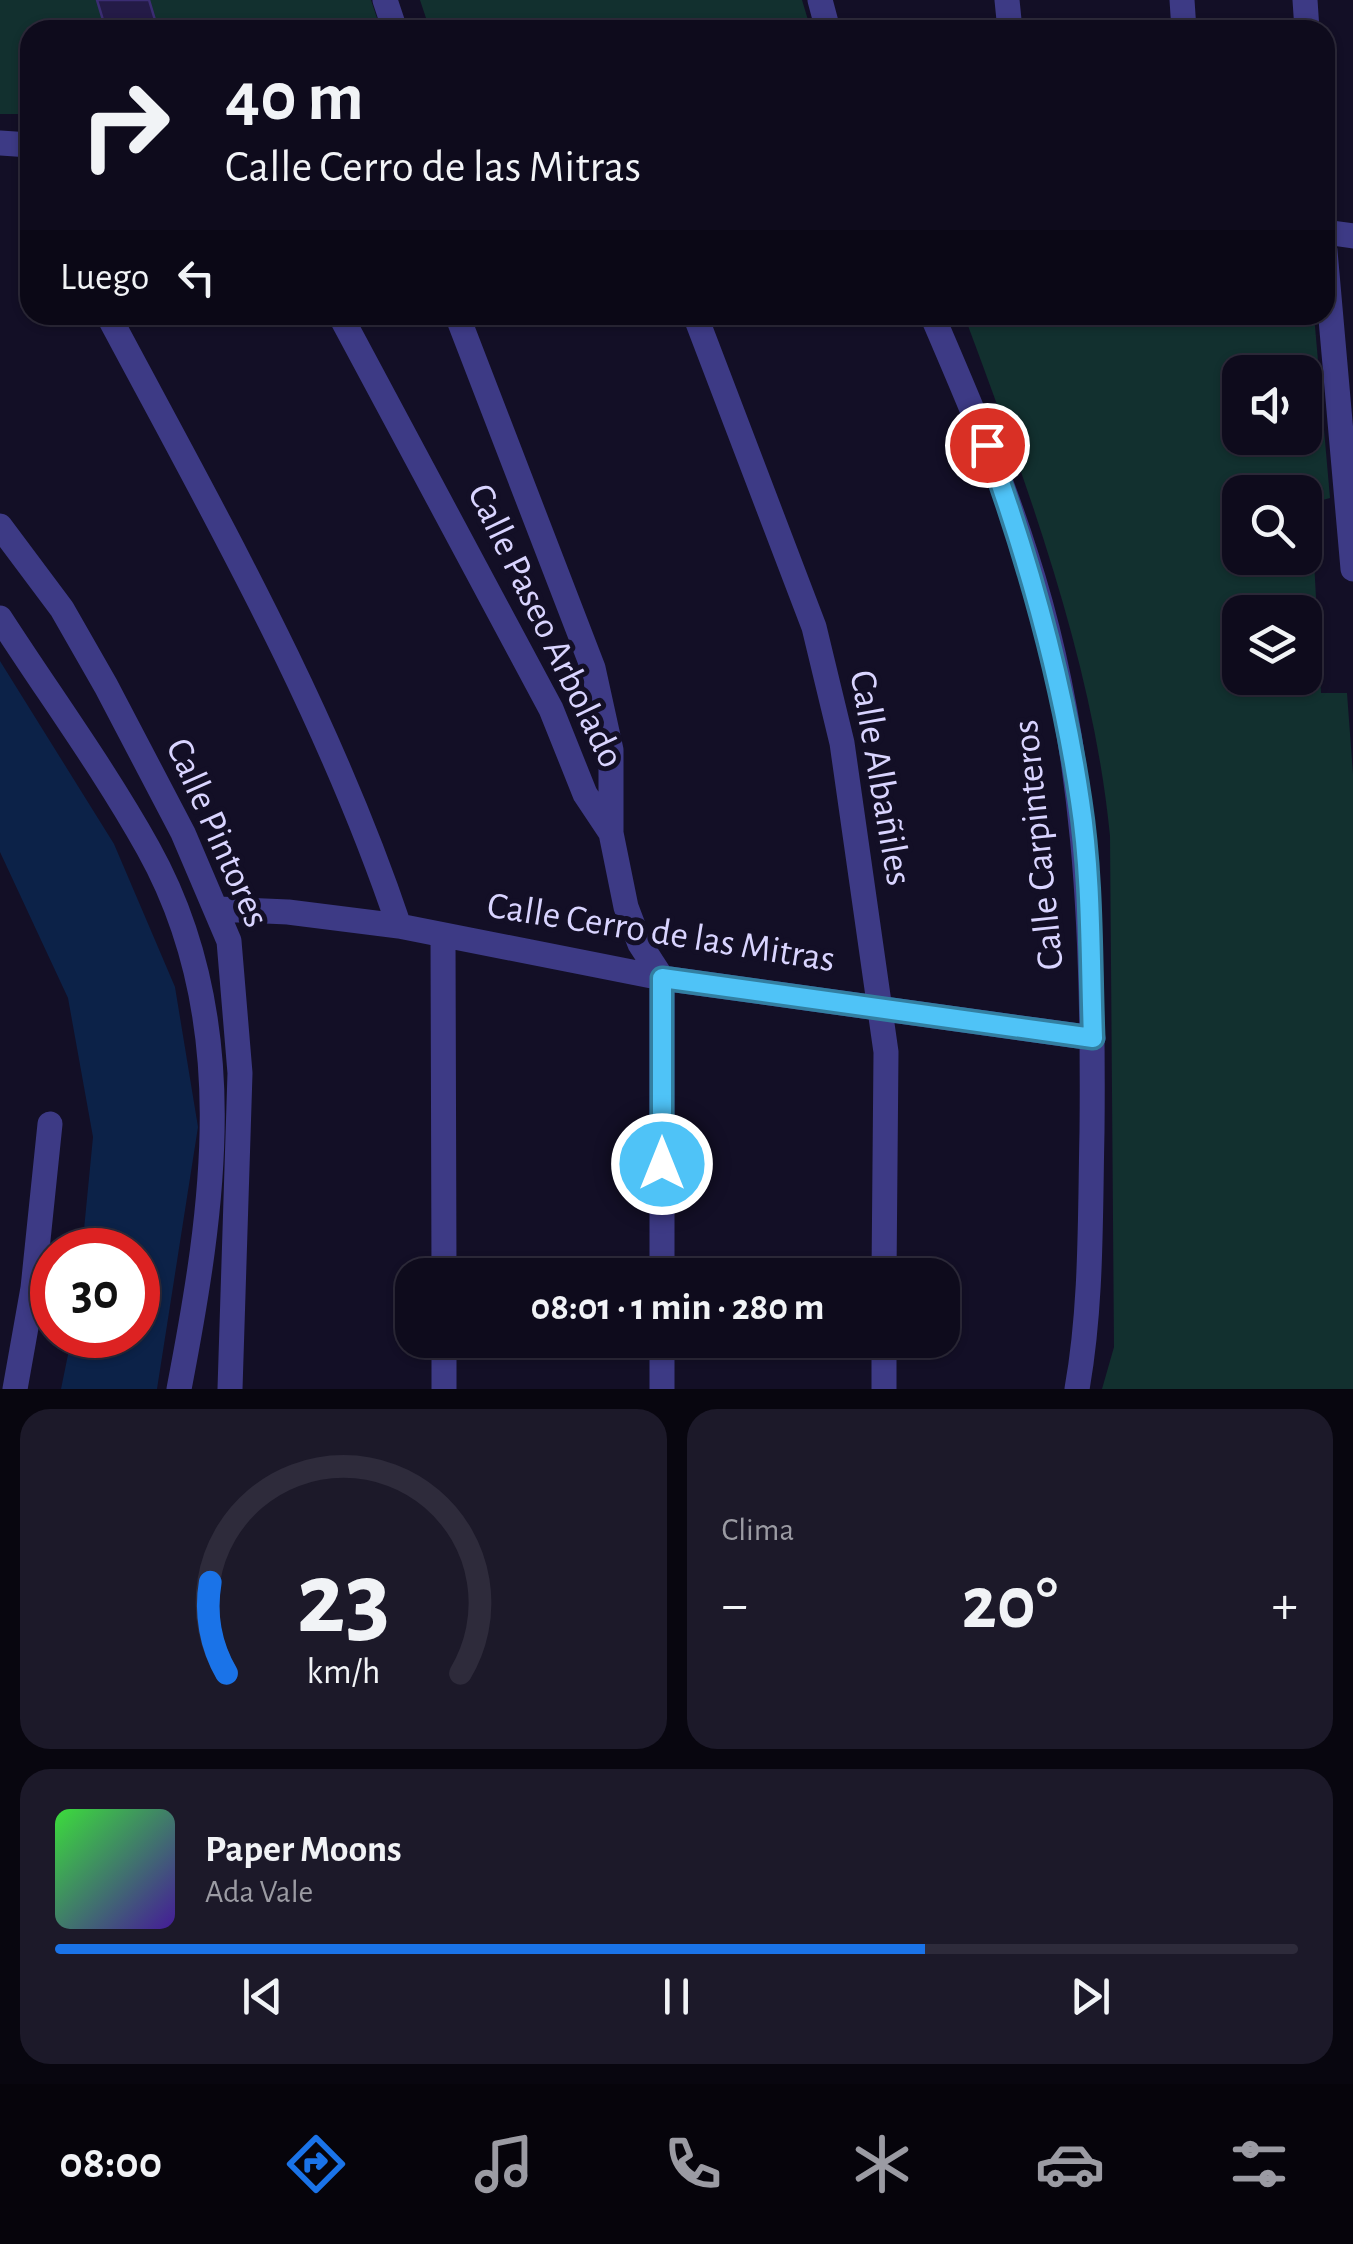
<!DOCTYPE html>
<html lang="es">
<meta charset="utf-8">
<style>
body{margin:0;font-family:"Alegreya Sans",sans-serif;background:#1c1929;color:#f1f3f6;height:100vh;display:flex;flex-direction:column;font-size:38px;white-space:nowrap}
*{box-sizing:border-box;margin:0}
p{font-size:32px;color:#9b9ba3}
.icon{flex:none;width:55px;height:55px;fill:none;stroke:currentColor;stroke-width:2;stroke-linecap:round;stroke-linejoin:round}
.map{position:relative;height:1389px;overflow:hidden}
.drawer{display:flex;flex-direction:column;gap:20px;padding:20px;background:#08060f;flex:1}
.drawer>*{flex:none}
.banner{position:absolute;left:20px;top:20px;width:1315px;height:305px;border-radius:30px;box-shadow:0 2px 8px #0004,0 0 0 2px #2e2b3b;background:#0e0b1c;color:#f1f3f6;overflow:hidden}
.buttons{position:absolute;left:1222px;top:355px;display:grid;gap:20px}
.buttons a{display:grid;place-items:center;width:100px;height:100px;border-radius:20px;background:#0e0b1c;box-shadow:0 2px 8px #0004,0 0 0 2px #2e2b3b;font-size:50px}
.speed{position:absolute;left:30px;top:1228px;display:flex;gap:20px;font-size:50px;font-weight:700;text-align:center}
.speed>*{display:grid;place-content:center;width:130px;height:130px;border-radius:50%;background:#0e0b1c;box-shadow:0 2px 8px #0004,0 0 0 2px #2e2b3b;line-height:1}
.speed .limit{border:15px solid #d22;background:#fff;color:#111}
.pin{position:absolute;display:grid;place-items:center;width:85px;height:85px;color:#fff;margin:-42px;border:5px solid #fff;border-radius:50%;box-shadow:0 2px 10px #0007}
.me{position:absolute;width:110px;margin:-55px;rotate:0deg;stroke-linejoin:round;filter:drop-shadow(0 0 8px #0008)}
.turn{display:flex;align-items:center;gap:35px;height:210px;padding:0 40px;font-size:45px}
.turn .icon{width:130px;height:130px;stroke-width:2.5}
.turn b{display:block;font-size:70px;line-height:85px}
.then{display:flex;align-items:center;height:95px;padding:0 40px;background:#0003;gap:20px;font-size:38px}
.big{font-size:75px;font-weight:600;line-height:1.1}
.drawer .tile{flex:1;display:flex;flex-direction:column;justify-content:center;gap:15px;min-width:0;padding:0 35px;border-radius:30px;background:#1c1929}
.drawer .dial{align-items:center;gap:0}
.dial svg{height:260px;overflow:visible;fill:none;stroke:#2e2b3b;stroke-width:7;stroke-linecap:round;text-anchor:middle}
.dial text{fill:#f1f3f6;stroke:none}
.song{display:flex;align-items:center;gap:30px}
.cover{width:120px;height:120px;border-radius:15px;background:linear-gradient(135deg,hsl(120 70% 55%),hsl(260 70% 35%))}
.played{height:10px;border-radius:5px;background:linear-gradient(90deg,#1a73e8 70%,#2e2b3b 70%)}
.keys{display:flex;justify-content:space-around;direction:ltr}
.heat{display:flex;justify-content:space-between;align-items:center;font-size:55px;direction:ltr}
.drawer .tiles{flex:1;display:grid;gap:20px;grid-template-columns:1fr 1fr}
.tile:last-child{grid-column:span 2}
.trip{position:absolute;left:395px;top:1258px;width:565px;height:100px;border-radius:30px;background:#0e0b1c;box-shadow:0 2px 8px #0004,0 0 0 2px #2e2b3b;font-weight:600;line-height:100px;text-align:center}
.menu{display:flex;height:160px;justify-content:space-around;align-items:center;background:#06040b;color:#9b9ba3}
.menu .icon{width:70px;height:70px}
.menu .active{color:#1a73e8}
.menu b{font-size:45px;color:#f1f3f6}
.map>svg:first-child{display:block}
</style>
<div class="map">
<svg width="1353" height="1389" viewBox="0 0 1353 1389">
<rect width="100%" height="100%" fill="#130f26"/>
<path fill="#12302f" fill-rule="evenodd" d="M0 0H371L381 30H30V114H0Z
M420 0H802L811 30H430Z
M964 315H1314L1330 498 1311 503 1321 693H1347L1353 774V1389H1102L1114 1347 1110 836C1093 660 1025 479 964 315ZM1305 372V438H1240V372ZM1305 492V558H1240V492ZM1305 612V678H1240V612Z"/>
<path fill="#0c2248" d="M0 661 114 844 175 987 198 1127 157 1389H61L72 1335H138V1250H82L93 1137 68 998 0 852Z"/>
<path fill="#241b47" stroke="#3b2d73" stroke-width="2.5" d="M97 0H149L158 30H106Z"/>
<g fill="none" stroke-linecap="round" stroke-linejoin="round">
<path stroke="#3d3a85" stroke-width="25" d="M385 0 395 30
M820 0 828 30
M1007 0 1010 30
M1182 0 1184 30
M1305 0 1307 30
M0 143 30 145
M1325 232 1353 236
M1325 251 1353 569
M108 315C214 514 327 711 399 926
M340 315 551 709 585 794 611 833 626 907 640 944 662 978V1275
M457 315 593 668 611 750V833
M695 315 814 627 842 743 886 1052 884 1275
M932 315C966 394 1000 473 1026 555 1087 742 1094 937 1092 1132 1090 1218 1092 1304 1077 1389
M0 526 62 609 106 686 183 833 229 941 240 1073 230 1389
M0 618C49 694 104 769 148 848 243 1018 214 1207 179 1389
M218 909 288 912 399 926 662 978 1093 1038
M443 935 444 1275
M444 1340V1389
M662 1340V1389
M15 1389 33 1288 50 1124
M884 1389V1340"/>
</g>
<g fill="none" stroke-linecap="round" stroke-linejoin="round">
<g stroke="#337fa1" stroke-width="25">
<path id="route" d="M662 1164V978L1093 1038C1090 959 1092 879 1080 801 1062 678 1029 561 987 445"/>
</g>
<use href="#route" stroke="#4fc3f7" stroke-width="18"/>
</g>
<g text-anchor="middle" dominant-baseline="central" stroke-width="10" stroke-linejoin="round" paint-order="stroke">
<g font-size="38" fill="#d9d4ff" stroke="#130f26">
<text transform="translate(545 626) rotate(64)">Calle Paseo Arbolado</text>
<text transform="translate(880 778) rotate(80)">Calle Albañiles</text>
<text transform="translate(217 833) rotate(66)">Calle Pintores</text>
<text transform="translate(1039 845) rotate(-96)">Calle Carpinteros</text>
<text transform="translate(661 933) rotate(9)">Calle Cerro de las Mitras</text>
</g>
</g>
</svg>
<div class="buttons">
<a><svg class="icon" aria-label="sound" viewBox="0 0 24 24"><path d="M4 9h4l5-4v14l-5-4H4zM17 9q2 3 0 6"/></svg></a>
<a><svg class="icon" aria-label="search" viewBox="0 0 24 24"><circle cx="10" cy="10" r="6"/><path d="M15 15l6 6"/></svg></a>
<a><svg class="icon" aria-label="layers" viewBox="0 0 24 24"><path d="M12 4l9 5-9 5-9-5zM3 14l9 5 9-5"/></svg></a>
</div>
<div class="speed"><div class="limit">30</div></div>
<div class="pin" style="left:987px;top:445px;background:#d93025"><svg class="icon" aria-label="arrive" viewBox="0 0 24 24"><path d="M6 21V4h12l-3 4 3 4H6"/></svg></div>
<svg class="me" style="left:662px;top:1164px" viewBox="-20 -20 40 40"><circle r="17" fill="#4fc3f7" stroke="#fff" stroke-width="3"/><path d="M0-11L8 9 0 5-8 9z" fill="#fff"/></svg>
<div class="trip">08:01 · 1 min · 280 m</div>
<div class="banner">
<div class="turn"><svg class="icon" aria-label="right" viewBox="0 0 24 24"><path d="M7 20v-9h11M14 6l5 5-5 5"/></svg><div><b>40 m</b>Calle Cerro de las Mitras</div></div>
<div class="then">Luego<svg class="icon" aria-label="left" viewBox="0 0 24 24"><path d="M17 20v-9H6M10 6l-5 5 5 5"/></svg></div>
</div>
</div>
<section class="drawer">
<div class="tiles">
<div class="tile dial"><svg viewBox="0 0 100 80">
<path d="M14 69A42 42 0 1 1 86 69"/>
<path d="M14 69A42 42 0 0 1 9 41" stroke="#1a73e8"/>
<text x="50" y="56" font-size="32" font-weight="700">23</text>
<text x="50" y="72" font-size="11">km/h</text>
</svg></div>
<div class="tile"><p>Clima</p>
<div class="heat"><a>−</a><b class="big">20°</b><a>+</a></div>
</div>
<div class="tile">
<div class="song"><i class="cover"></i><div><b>Paper Moons</b><p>Ada Vale</p></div></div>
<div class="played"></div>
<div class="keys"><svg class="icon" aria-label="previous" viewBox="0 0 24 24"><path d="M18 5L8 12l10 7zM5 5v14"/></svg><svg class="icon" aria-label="pause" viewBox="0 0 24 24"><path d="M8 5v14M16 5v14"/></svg><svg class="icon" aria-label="next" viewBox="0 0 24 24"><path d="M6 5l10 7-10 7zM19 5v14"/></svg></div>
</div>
</div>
</section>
<nav class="menu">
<b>08:00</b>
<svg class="icon active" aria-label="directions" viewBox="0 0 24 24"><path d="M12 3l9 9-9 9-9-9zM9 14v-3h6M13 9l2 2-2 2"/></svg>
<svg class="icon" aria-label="music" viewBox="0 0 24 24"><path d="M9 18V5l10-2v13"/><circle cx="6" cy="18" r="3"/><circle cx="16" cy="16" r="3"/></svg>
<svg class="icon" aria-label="phone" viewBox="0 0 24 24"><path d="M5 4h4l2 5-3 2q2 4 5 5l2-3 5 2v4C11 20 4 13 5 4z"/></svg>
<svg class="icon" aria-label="climate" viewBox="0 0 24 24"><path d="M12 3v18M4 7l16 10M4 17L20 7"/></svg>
<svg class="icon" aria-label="car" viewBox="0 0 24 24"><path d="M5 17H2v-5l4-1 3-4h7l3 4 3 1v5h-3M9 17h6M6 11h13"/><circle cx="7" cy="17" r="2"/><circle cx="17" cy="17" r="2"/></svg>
<svg class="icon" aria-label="filters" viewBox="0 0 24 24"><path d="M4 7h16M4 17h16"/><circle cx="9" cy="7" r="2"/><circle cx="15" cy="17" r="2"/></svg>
</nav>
